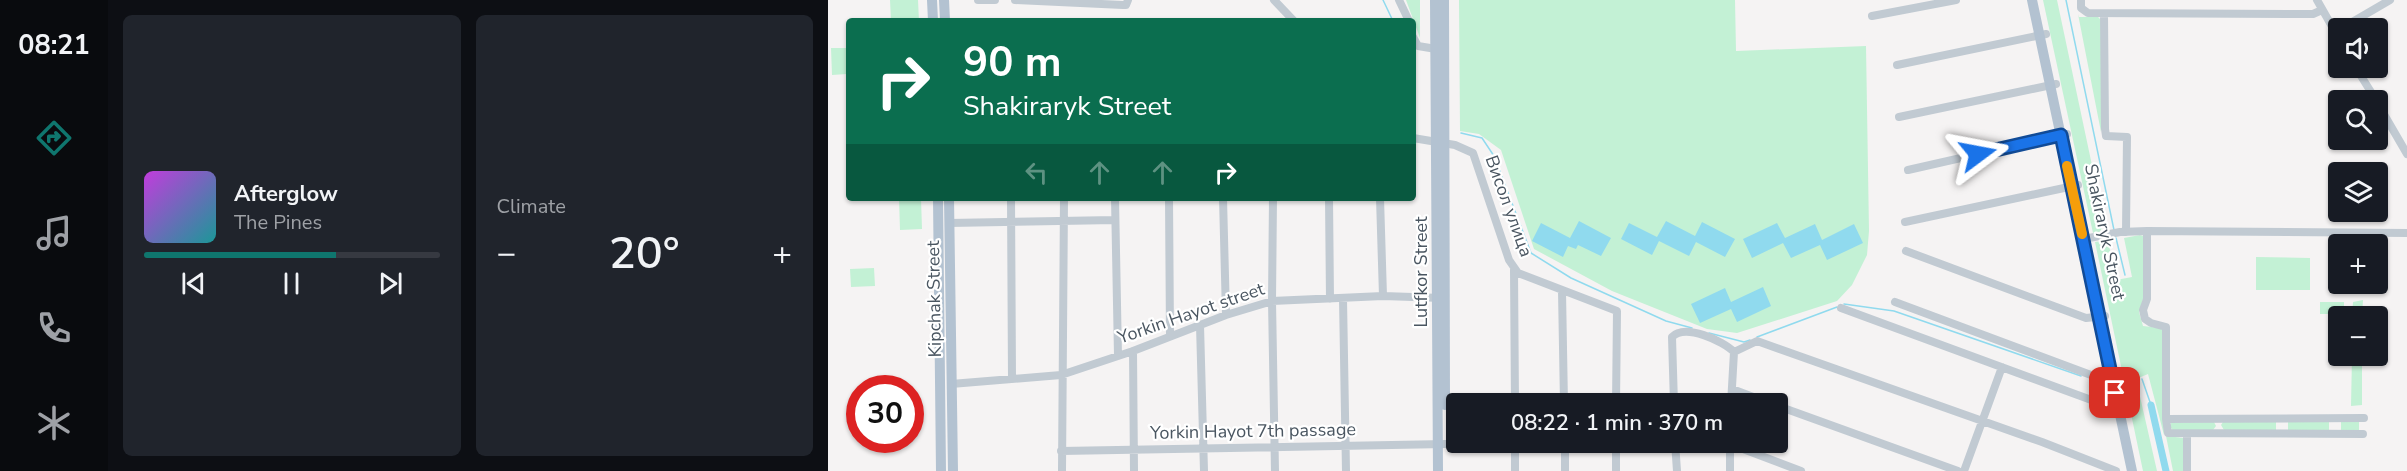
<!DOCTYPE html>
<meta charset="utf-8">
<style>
body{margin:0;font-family:"Nunito Sans",sans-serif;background:#20242c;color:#f1f3f6;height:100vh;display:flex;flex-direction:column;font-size:22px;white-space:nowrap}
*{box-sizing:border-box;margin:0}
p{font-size:20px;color:#9ea1a6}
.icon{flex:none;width:33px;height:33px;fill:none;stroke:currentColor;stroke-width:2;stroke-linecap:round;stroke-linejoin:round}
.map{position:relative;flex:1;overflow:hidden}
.sheet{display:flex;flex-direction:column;gap:15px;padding:15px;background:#0d0f14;width:720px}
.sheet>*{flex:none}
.top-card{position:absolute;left:18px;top:18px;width:570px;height:183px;border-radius:6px;box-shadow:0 2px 4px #0004;background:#0b6e4f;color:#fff;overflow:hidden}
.fabs{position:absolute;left:1500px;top:18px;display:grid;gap:12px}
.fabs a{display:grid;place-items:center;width:60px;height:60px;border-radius:6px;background:#171b24;box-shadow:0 2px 4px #0004;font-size:30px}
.speed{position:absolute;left:18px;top:375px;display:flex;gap:12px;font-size:30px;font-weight:700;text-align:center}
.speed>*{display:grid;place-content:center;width:78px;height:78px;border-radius:50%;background:#171b24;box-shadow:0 2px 4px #0004;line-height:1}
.speed .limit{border:9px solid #d22;background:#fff;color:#111}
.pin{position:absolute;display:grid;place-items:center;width:51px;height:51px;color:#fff;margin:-26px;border-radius:12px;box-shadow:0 3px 9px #0006}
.me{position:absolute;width:66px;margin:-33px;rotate:77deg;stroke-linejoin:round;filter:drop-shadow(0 0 4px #0008)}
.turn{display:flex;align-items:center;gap:21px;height:126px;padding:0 18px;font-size:27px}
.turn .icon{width:78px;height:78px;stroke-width:2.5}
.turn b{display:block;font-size:42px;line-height:51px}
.lanes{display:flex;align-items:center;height:57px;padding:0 18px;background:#0003;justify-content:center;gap:30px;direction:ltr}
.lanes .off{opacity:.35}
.big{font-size:45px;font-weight:600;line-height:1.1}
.sheet .tile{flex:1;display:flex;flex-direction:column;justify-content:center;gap:9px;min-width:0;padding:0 21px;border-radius:9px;background:#20242c}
.song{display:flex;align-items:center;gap:18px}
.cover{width:72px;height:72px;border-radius:9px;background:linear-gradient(135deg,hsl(290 70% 55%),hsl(180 70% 35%))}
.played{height:6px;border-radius:3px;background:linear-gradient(90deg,#0f766e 65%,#363941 65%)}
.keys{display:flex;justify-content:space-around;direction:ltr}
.heat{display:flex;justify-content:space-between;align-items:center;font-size:33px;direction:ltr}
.sheet .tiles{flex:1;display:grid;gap:15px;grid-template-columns:repeat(2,1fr)}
.trip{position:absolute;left:618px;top:393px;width:342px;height:60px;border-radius:6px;background:#171b24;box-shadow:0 2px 4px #0004;font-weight:600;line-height:60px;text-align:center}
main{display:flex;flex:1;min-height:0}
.dock{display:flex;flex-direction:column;width:108px;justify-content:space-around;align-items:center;background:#090b0e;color:#9ea1a6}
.dock .icon{width:42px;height:42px}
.dock .active{color:#0f766e}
.dock b{font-size:27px;color:#f1f3f6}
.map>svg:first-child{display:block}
</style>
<main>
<nav class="dock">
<b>08:21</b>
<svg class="icon active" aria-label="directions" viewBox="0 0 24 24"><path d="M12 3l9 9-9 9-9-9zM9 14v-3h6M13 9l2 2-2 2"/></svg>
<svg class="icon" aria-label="music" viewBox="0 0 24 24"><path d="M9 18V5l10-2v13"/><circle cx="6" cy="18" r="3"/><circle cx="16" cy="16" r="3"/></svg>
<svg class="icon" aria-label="phone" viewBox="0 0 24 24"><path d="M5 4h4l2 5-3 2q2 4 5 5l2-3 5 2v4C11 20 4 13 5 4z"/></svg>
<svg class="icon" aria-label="climate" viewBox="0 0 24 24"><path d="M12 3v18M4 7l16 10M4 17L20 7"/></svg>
</nav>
<section class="sheet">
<div class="tiles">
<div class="tile">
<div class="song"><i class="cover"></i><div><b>Afterglow</b><p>The Pines</p></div></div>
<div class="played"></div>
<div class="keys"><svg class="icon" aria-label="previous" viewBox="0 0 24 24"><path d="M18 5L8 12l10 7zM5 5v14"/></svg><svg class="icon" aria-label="pause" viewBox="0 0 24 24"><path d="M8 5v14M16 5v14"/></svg><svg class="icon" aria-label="next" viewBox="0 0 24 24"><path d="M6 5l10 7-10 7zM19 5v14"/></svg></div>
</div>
<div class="tile"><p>Climate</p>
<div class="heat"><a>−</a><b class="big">20°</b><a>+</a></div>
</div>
</div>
</section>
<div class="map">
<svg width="1579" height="471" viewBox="0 0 1579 471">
<rect width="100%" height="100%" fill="#f5f3f3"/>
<path fill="#c3f1d5" d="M62 0H90L91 21H63Z
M578 0H592V38Z
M631 0H907L908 51 1038 46 1041 231 1039 255 1024 285 1009 301 909 333 879 329 784 291 706 249 673 150 651 134 632 131Z
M1215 0H1229L1276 222 1272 232 1265 233Z
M1250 14 1251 17H1270L1273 20V132Z
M3 48H18L19 74 4 75Z
M71 198H93L94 229 72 230Z
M1312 235 1315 236 1316 296 1311 312 1315 326 1332 328 1336 332V435L1320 374 1308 379 1329 471H1315L1267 242 1280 240 1288 280 1304 277 1296 238Z
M1428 257 1482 258V290H1428Z
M46 268 47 286 23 287 22 269Z
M1535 300 1534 316H1524L1525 302Z
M1492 302H1516V314H1492Z
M1524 356H1534V405L1523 406Z
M1448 421V431L1396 430 1393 425 1395 422Z
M1460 421H1501V431H1460Z
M1513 421H1531V431H1513Z
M1386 422 1388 426 1385 430 1345 431 1342 426 1343 423Z
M1338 436 1356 438V471H1345Z"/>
<path fill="#90daee" d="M751 221 783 238 773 256 750 245 748 249 740 246 735 257 704 241 713 223 742 238Z
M838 221 867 236 874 222 907 239 897 257 868 242 861 256 831 241 824 255 793 239 801 223 829 237Z
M949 223 957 238 987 224 994 240 1026 224 1035 243 999 260 992 245 963 258 955 243 924 258 915 239Z
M935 287 943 306 909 322 903 309 872 323 863 304 897 288 903 302Z"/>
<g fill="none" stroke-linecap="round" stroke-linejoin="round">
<path stroke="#90daee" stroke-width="1.5" d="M555 0 565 21
M1238 0 1286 230
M585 104 587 125
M633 133 654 138 666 156 703 253 743 278 838 321 864 328
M1288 238 1297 275
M1016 304 1066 311 1253 376
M881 333 916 342 922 340
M929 337 1009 307
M1314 379 1323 405"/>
<path stroke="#90daee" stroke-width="7" d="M1323 405 1338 471"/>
<path stroke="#c1cad2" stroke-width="8" d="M150 0H167
M187 0 295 5H298L300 0
M446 0 466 21
M571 0 581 21
M1253 0V8L1260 13 1485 14 1494 10
M1489 0 1510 37
M1276 14 1277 129 1278 136 1299 137 1298 232
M1044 16 1128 0
M1514 28 1562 0
M585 37 590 46 608 49
M1069 65 1218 34
M1528 68 1548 100
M1550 104 1579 154
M1071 117 1228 84
M585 138 627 145 645 153 681 260 690 273 789 311 788 404
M1080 170 1239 134
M183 198 184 379
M287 198 290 356
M341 198 342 336
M395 198 398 315
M445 198 444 301 447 471
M501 198 502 299
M552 198 555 296
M1077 222 1250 185
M121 223 287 220
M1319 231V299L1315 310 1317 319 1323 323 1338 327V419L1340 433 1535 434
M1261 238 1292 232 1319 231 1579 233
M1078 251 1258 318 1277 316
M686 270 687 404
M734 291 736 404
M515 299 518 471
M1067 302 1271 378 1284 379
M1013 308 1277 405 1297 408
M372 325 376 471
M305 351 306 471
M123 384 233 375 305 351 398 315 444 301 555 296 614 298
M904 389 944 404
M846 404 844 337C857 323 895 341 906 352
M903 404 906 352 929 341 1214 442 1288 471
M950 406 1130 471
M1338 419 1536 418
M1359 434V471
M687 442V471
M737 442V471
M847 442 849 471
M902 442V471
M915 449 973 471
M233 451 618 444
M234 471 236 198
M788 471V442
M1136 471 1174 367"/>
<path stroke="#b3c2d1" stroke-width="10" d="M104 0 105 21
M116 0 117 21
M607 0 610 471
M616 0 617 405
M1204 0 1304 471
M110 198 113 471
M121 198 125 471"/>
</g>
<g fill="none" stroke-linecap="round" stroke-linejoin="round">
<g stroke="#114b97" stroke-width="15">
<path id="route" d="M1150 154 1233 135 1287 393"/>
</g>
<use href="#route" stroke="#1a73e8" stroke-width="10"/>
<path stroke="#f59e0b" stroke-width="10" d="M1239 166 1254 234"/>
</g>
<g text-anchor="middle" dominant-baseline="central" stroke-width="4.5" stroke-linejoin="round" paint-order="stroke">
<g font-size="18" fill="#4a5661" stroke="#fff">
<text transform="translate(681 206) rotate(70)">Висол улица</text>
<text transform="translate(1277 232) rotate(78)">Shakiraryk Street</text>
<text transform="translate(593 272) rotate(-90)">Lutfkor Street</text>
<text transform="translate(106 299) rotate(-91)">Kipchak Street</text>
<text transform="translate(363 313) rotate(-19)">Yorkin Hayot street</text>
<text transform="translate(425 431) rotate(-1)">Yorkin Hayot 7th passage</text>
</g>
</g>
</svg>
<div class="fabs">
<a><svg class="icon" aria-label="sound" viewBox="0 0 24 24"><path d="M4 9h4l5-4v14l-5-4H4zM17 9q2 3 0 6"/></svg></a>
<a><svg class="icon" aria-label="search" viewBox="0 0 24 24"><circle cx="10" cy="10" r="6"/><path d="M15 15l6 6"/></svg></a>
<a><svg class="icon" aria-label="layers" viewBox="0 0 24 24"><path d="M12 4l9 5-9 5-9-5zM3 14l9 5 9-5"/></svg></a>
<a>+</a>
<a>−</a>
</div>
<div class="speed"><div class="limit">30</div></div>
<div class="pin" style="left:1287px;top:393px;background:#d93025"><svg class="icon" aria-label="arrive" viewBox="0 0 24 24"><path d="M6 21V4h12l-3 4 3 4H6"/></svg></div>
<svg class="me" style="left:1150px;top:154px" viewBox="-20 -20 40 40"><path d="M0-17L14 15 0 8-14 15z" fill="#1a73e8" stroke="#fff" stroke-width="4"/></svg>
<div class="trip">08:22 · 1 min · 370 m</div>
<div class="top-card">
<div class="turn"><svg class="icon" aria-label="right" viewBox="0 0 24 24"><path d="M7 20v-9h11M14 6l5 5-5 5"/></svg><div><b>90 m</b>Shakiraryk Street</div></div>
<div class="lanes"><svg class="icon off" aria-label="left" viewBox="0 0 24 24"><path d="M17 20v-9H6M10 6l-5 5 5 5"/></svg><svg class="icon off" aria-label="ahead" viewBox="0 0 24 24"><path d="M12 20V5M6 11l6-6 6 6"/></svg><svg class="icon off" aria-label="ahead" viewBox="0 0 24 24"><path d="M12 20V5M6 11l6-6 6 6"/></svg><svg class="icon" aria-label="right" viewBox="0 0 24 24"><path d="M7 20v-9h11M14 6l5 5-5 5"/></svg></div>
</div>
</div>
</main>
